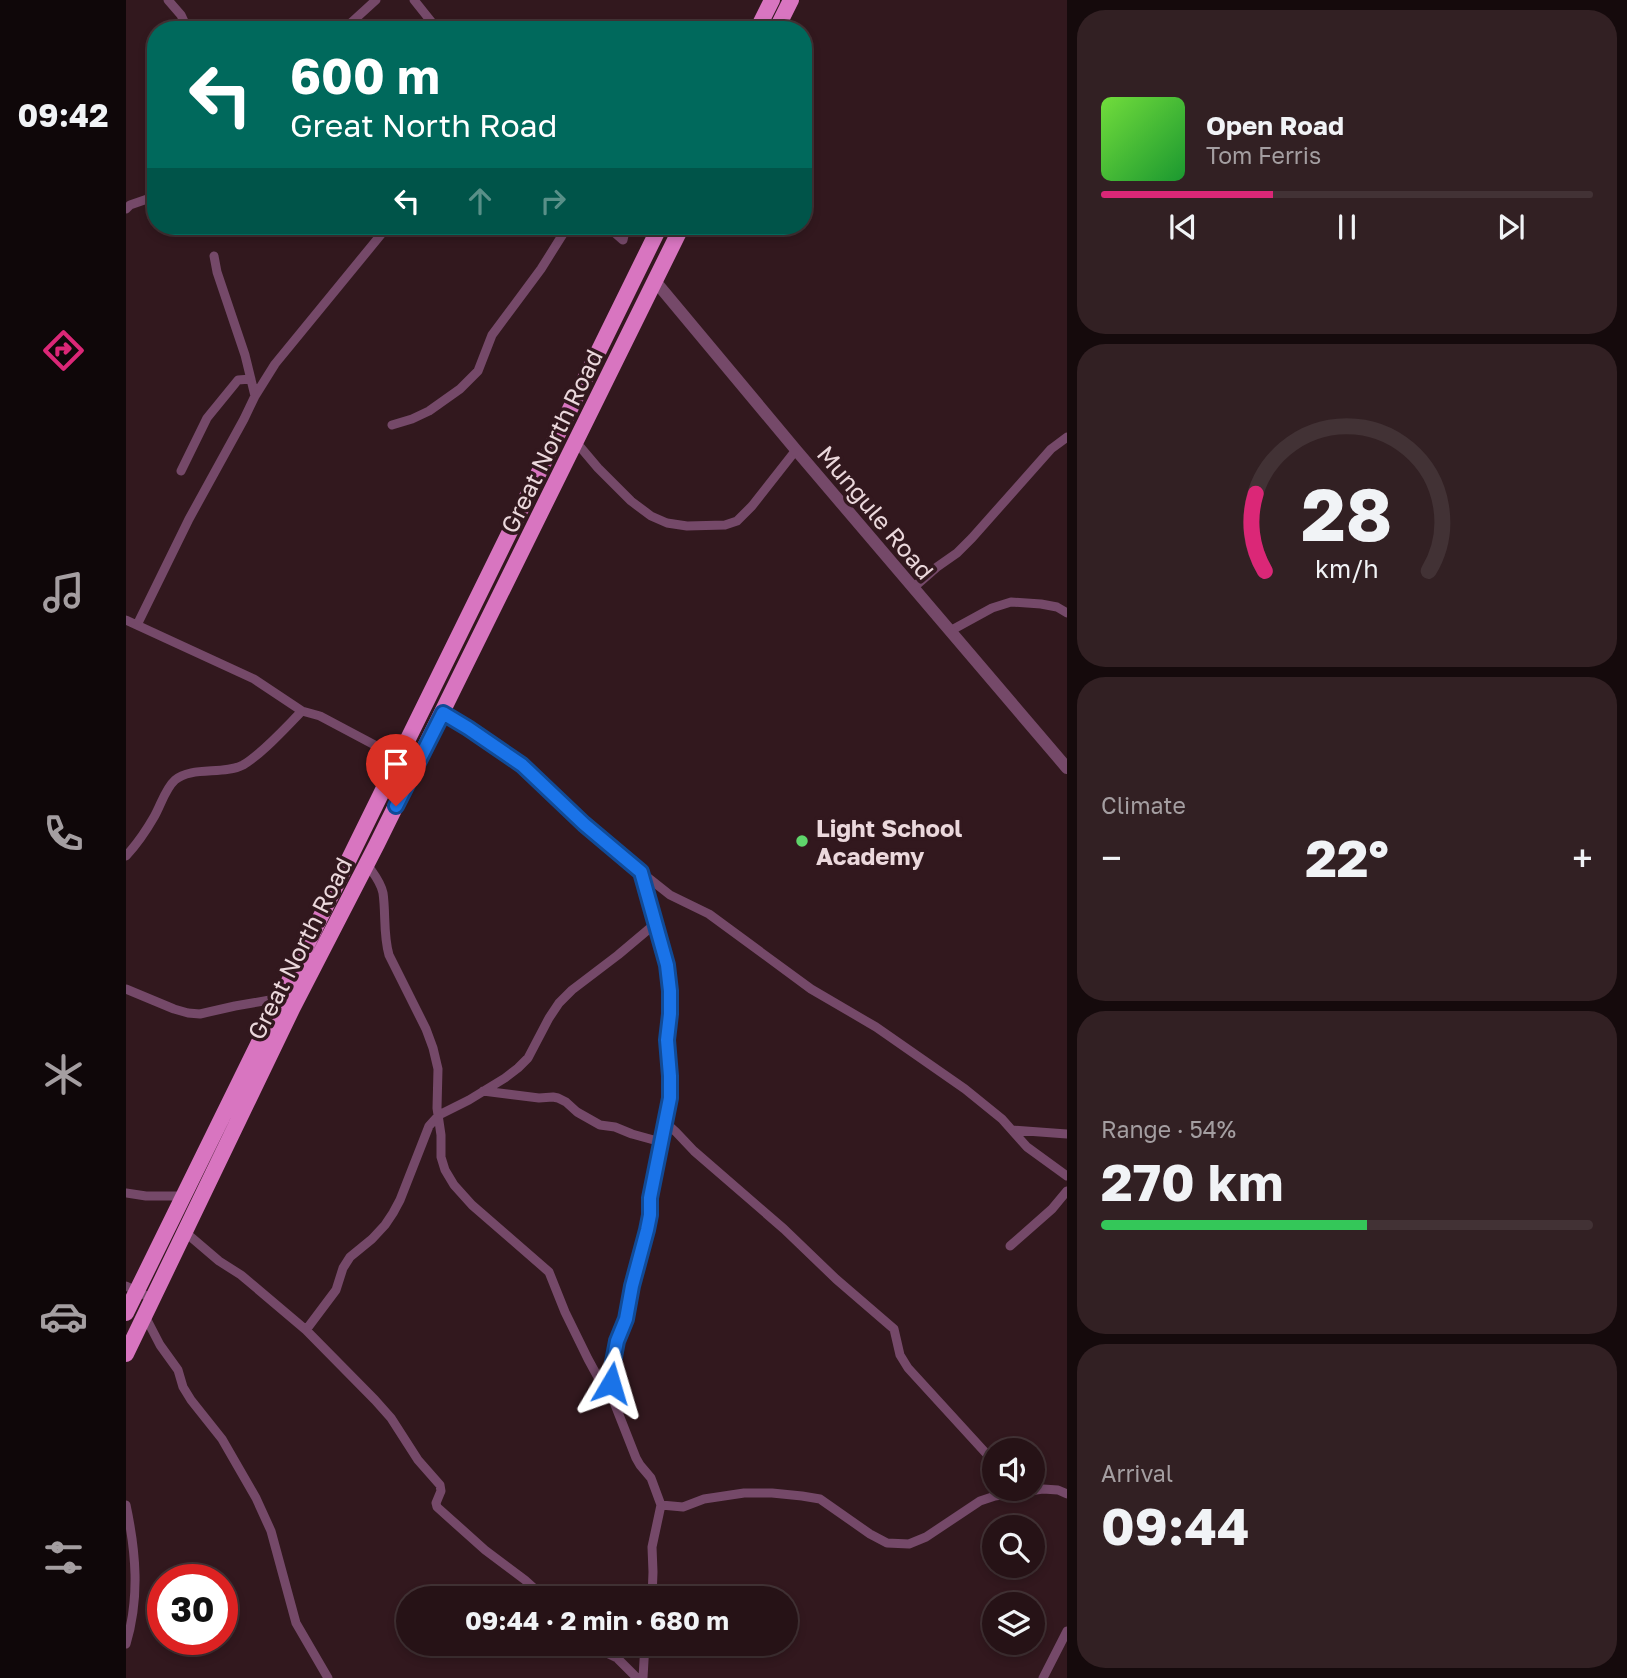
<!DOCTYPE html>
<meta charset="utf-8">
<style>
body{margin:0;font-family:"Golos Text",sans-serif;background:#322023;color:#f1f3f6;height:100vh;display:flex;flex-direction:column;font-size:26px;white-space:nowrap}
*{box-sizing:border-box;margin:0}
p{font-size:23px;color:#a49ea1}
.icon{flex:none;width:38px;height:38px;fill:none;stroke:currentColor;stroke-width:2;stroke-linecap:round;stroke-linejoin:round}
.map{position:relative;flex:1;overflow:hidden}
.side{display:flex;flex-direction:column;gap:10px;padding:10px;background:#150a0c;width:560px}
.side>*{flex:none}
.hud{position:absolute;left:21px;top:21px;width:665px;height:214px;border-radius:28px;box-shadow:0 4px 10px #0003,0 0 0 2px #423235;background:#00695c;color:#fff;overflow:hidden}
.tools{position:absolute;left:856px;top:1438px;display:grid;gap:14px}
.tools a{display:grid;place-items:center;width:63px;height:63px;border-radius:50%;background:#261216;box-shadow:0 4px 10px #0003,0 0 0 2px #423235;font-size:35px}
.speed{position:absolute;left:21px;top:1564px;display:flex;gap:14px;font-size:35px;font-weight:700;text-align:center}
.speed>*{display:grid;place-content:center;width:91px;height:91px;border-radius:50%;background:#261216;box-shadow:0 4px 10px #0003,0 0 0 2px #423235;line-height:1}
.speed .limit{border:10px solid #d22;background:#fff;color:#111}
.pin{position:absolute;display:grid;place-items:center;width:60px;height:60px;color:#fff;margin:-72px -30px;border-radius:50% 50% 50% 0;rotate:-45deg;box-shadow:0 0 7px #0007}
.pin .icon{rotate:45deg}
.me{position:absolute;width:77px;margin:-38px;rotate:7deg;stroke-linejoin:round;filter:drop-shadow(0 0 5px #0008)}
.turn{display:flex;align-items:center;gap:24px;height:147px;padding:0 28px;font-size:32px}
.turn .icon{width:91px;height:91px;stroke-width:2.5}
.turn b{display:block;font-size:49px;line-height:60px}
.lanes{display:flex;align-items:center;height:66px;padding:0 28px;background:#0003;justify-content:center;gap:35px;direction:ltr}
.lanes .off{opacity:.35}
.big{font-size:52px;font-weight:700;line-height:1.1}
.side .widget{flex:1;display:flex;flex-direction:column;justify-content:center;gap:10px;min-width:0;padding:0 24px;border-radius:28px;background:#322023}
.side .dial{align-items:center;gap:0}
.dial svg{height:182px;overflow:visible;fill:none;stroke:#423235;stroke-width:7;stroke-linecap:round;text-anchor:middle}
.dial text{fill:#f1f3f6;stroke:none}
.song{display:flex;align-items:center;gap:21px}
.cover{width:84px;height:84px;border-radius:10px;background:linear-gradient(135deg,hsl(100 70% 55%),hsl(130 70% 35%))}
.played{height:7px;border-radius:4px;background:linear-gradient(90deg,#db2777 35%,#423235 35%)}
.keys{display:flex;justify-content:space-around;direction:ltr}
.heat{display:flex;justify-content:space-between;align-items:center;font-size:38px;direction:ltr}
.charge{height:10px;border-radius:5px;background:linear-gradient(90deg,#34c759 54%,#423235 0)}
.trip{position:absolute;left:270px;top:1586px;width:402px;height:70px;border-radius:35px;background:#261216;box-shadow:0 4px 10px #0003,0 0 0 2px #423235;font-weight:700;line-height:70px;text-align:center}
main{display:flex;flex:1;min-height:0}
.dock{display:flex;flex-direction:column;width:126px;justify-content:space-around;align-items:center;background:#0f0709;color:#a49ea1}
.dock .icon{width:49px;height:49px}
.dock .current{color:#db2777}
.dock b{font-size:32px;color:#f1f3f6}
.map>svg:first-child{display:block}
</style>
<main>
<nav class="dock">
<b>09:42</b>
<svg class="icon current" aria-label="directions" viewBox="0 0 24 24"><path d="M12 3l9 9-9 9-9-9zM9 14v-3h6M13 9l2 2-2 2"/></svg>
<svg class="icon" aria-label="music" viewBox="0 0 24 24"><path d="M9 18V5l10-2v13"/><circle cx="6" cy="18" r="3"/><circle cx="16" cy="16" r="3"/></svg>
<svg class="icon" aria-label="phone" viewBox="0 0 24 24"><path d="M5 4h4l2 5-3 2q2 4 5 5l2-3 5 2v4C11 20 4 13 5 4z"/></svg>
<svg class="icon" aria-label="climate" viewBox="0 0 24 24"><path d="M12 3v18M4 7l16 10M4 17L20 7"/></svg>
<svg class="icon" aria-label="car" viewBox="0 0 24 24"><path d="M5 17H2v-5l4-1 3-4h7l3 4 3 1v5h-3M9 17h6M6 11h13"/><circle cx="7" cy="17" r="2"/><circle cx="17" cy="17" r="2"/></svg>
<svg class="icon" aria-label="filters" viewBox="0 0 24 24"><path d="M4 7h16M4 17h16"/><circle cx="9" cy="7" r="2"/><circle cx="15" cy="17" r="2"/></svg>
</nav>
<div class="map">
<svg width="941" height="1678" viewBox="0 0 941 1678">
<rect width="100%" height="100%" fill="#32181e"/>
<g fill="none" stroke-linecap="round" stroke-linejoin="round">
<path stroke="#754969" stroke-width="9" d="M42 0 55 15 62 30
M288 0 312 30
M217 30 250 0
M0 209 4 205 30 196
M481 226 497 240 500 226
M88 256 91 272 119 355 129 396
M266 425 286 419 303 411 334 389 352 371 366 335 415 269 442 226
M450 442 472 468 505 501 525 516 541 523 561 526 599 525 611 521 626 506 670 450
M55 471 81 418 112 380 125 379
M787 588 811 567 831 553 846 538 925 449 941 437
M0 620 128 679 176 711 194 716 290 767
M11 625 63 519 118 419 129 396 149 364 262 226
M824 631 866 608 885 602 915 604 931 607 941 613
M317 713 342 728 396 765 458 824 515 872 544 895 583 914 685 989 750 1027 839 1089 876 1119 901 1147 941 1176
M0 856C11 844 20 831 28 817 35 805 39 789 49 780 65 766 98 775 117 765 136 754 160 727 176 711
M241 864C247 873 255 882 257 893 260 914 257 934 263 955L300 1029 307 1048 312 1069 311 1108 315 1135V1157L319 1170 328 1185 346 1205 423 1272 439 1312 462 1359 474 1381 486 1397
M516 874 541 965 544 991V1014L541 1040 544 1076V1098L524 1198V1215L521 1230 506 1286 500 1319 491 1341 487 1362 485 1383 486 1397 510 1458 514 1465 525 1478 535 1505 526 1547 527 1572 526 1598
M0 989 48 1009 62 1013 74 1014 109 1006 155 998
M357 1091 413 1098 427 1097 432 1098 440 1102 451 1112 474 1125 489 1127 506 1134 535 1142
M539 1122 550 1132 568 1151 658 1229 710 1279 768 1329 774 1355 782 1368 868 1462
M886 1130 941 1134
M0 1193 20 1196H58
M59 1232 93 1261 115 1275 180 1330 249 1400 265 1418 292 1460 314 1485 315 1491 310 1503 311 1507 359 1550 399 1580 419 1598
M884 1246 926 1209 941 1191
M0 1286 27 1299
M19 1316 34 1345 52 1370 57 1387 65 1400 96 1439 130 1498 145 1531 170 1623 202 1678
M180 1330 210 1290 217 1268 224 1257 246 1239 259 1225 267 1213 274 1200 303 1126 313 1115 343 1100 379 1078 392 1068 402 1058 423 1018 433 1003 446 990 492 955 530 923
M0 1505C10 1552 14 1597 0 1644
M535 1505 557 1507 578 1499 618 1493H646L676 1496 694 1499 744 1534 761 1543 783 1544 800 1537 854 1501 869 1496 917 1489 932 1490 941 1494
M460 1643 491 1658 511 1678
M517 1678 519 1643
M917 1678 941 1631"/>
<path stroke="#754969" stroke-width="12" d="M529 281 670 450 941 768"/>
<path stroke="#d875c0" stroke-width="16" d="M631 30 646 0
M650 30 665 0
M0 1313 534 226
M0 1354 167 1007 251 844 556 226"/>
</g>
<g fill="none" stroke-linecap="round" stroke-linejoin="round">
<g stroke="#114b97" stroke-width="18">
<path id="route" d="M270 806 317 713 342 728 396 765 458 824 515 872 541 965 544 991V1014L541 1040 544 1076V1098L524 1198V1215L521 1230 506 1286 500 1319 491 1341 487 1362 485 1383"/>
</g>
<use href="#route" stroke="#1a73e8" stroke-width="12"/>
</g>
<circle fill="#5fd56b" stroke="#32181e" stroke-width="2.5" cx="676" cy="841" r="7"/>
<g text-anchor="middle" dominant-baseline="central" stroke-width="7" stroke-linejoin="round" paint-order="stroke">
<g font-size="24" fill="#ebd8dc" stroke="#32181e">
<text transform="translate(425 441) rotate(-64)">Great North Road</text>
<text transform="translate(750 512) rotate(50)">Mungule Road</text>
<text transform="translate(173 948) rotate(-63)">Great North Road</text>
</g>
<g font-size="24" font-weight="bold" fill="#ebd8dc" stroke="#32181e" text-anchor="start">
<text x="690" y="827">Light School<tspan x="690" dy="28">Academy</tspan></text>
</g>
</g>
</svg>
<div class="tools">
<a><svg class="icon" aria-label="sound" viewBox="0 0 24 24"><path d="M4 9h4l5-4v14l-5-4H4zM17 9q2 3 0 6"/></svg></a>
<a><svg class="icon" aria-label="search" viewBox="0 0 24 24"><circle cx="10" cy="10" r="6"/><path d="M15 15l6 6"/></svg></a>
<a><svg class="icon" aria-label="layers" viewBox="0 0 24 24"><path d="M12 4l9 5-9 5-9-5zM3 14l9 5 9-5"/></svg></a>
</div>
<div class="speed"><div class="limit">30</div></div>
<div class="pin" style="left:270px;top:806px;background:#d93025"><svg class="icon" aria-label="arrive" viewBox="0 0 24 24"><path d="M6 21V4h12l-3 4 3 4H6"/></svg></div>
<svg class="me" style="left:485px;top:1383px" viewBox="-20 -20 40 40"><path d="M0-17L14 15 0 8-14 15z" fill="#1a73e8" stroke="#fff" stroke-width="4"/></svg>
<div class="trip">09:44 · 2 min · 680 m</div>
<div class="hud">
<div class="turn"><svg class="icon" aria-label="left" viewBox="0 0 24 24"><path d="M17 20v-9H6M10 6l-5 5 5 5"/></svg><div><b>600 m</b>Great North Road</div></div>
<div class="lanes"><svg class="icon" aria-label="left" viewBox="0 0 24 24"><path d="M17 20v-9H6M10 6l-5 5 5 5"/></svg><svg class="icon off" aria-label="ahead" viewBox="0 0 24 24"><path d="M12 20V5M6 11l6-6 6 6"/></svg><svg class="icon off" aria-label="right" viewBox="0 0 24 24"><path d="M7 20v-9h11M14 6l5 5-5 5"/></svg></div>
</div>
</div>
<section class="side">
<div class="widget">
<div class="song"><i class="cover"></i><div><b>Open Road</b><p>Tom Ferris</p></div></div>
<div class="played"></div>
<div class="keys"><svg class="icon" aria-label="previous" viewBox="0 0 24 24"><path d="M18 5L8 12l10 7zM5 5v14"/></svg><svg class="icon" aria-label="pause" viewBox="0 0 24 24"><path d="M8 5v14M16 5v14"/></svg><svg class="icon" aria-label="next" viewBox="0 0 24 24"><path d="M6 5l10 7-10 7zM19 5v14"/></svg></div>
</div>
<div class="widget dial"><svg viewBox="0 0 100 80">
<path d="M14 69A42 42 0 1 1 86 69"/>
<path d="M14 69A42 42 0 0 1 10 35" stroke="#db2777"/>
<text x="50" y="56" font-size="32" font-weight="700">28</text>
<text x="50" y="72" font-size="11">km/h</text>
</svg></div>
<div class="widget"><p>Climate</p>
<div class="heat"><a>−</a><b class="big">22°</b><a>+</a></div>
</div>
<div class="widget"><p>Range · 54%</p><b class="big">270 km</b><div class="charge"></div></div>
<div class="widget"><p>Arrival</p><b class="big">09:44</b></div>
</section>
</main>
